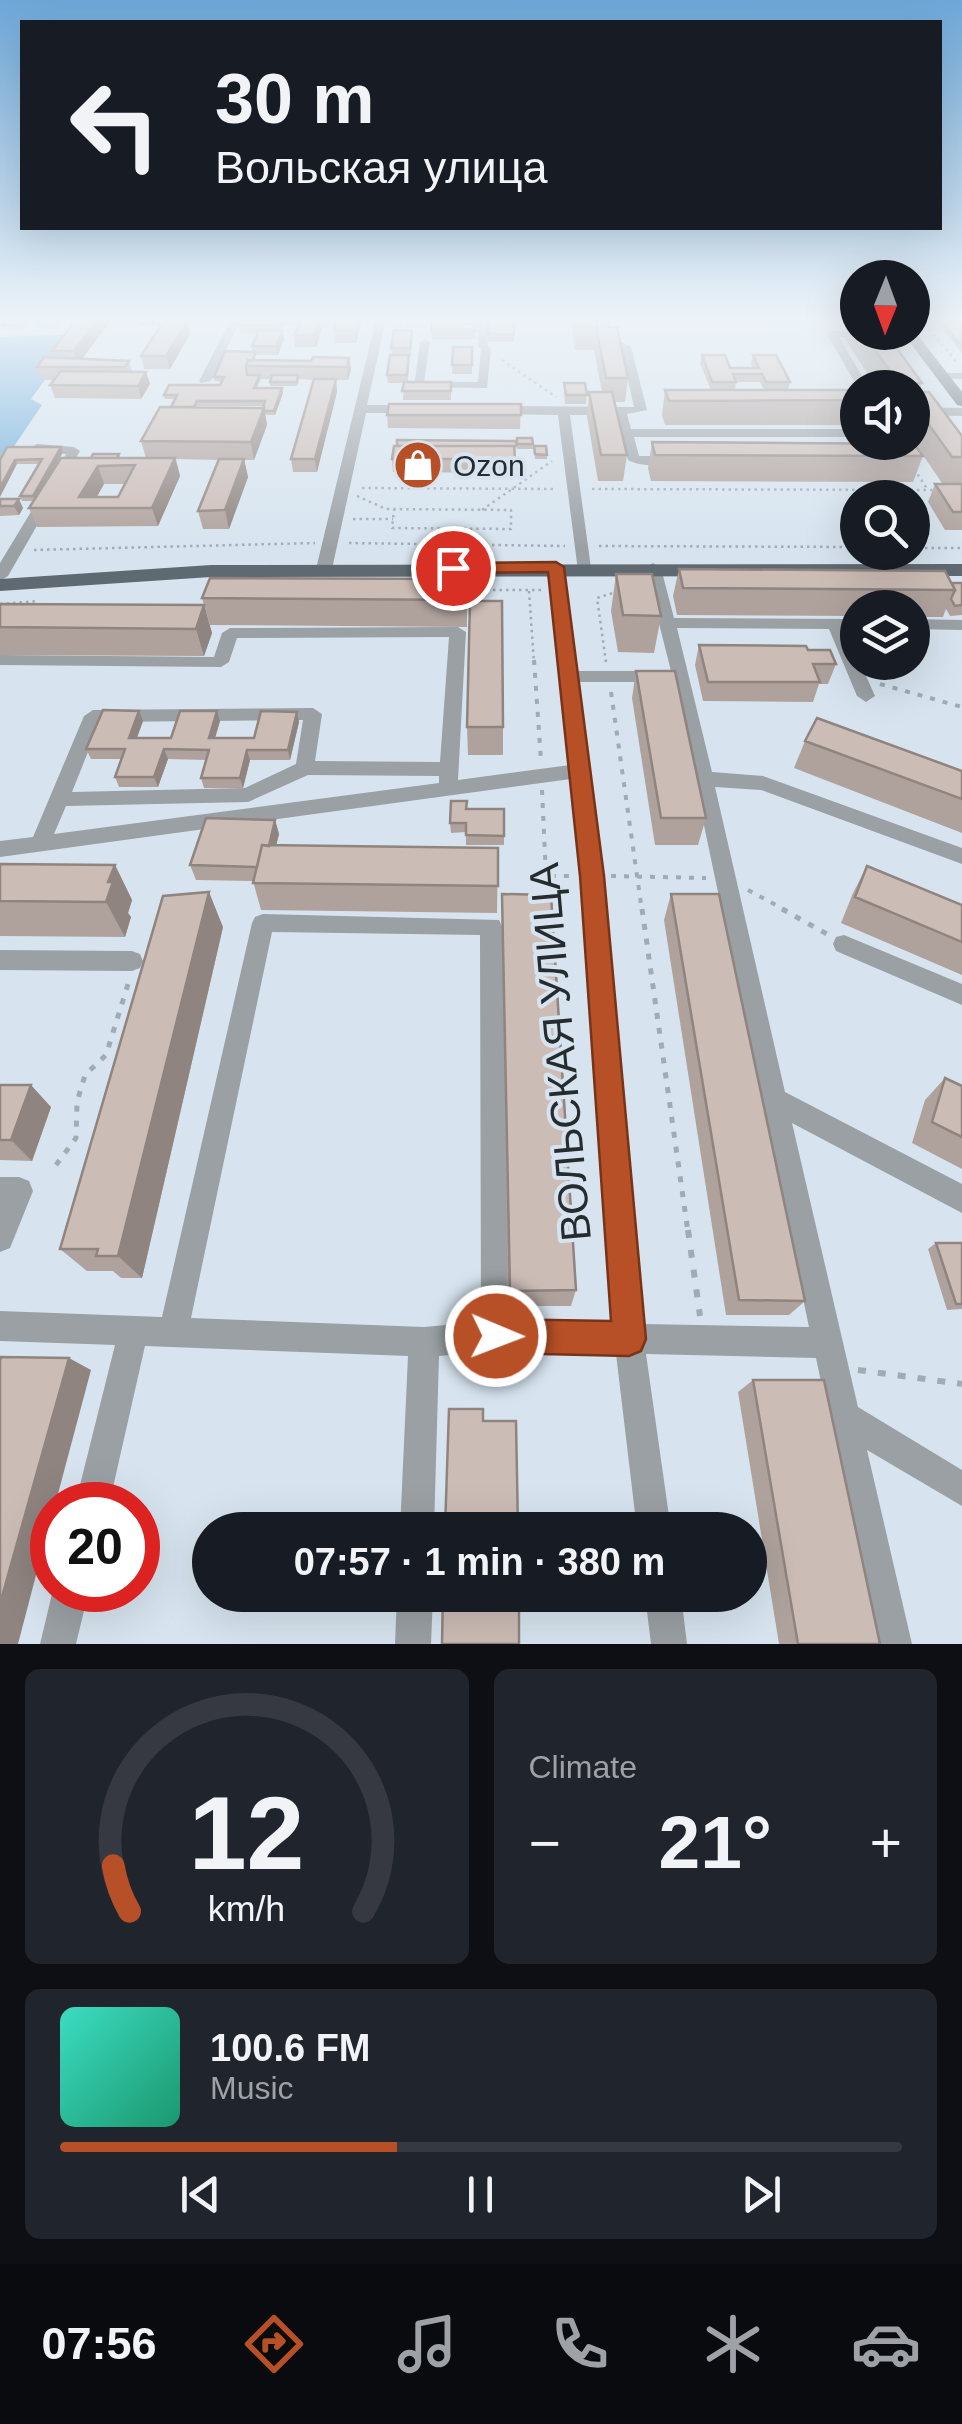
<!DOCTYPE html>
<meta charset="utf-8">
<style>
body{margin:0;font-family:Helvetica,sans-serif;background:#20242c;color:#f1f3f6;height:100vh;display:flex;flex-direction:column;font-size:38px;white-space:nowrap}
*{box-sizing:border-box;margin:0}
p{font-size:32px;color:#9ea1a6}
.icon{flex:none;width:55px;height:55px;fill:none;stroke:currentColor;stroke-width:2;stroke-linecap:round;stroke-linejoin:round}
.map{position:relative;height:1644px;overflow:hidden}
.drawer{display:flex;flex-direction:column;gap:25px;padding:25px;background:#0d0f14;flex:1}
.drawer>*{flex:none}
.hud{position:absolute;left:20px;top:20px;width:922px;height:210px;border-radius:0px;box-shadow:0 10px 40px #0002;background:#171b24;color:#f1f3f6;overflow:hidden}
.needle{width:65px;rotate:181deg}
.buttons{position:absolute;left:840px;top:260px;display:grid;gap:20px}
.buttons a{display:grid;place-items:center;width:90px;height:90px;border-radius:50%;background:#171b24;box-shadow:0 10px 40px #0002;font-size:50px}
.speed{position:absolute;left:30px;top:1482px;display:flex;gap:20px;font-size:50px;font-weight:700;text-align:center}
.speed>*{display:grid;place-content:center;width:130px;height:130px;border-radius:50%;background:#171b24;box-shadow:0 10px 40px #0002;line-height:1}
.speed .limit{border:15px solid #d22;background:#fff;color:#111}
.pin{position:absolute;display:grid;place-items:center;width:85px;height:85px;color:#fff;margin:-42px;border:5px solid #fff;border-radius:50%;box-shadow:0 2px 10px #0007}
.me{position:absolute;width:110px;margin:-55px;rotate:91deg;stroke-linejoin:round;filter:drop-shadow(0 0 8px #0008)}
.turn{display:flex;align-items:center;gap:35px;height:210px;padding:0 30px;font-size:45px}
.turn .icon{width:130px;height:130px;stroke-width:2.5}
.turn b{display:block;font-size:70px;line-height:85px}
.big{font-size:75px;font-weight:800;line-height:1.1}
.drawer .widget{flex:1;display:flex;flex-direction:column;justify-content:center;gap:15px;min-width:0;padding:0 35px;border-radius:15px;background:#20242c}
.drawer .dial{align-items:center;gap:0}
.dial svg{height:260px;overflow:visible;fill:none;stroke:#363941;stroke-width:7;stroke-linecap:round;text-anchor:middle}
.dial text{fill:#f1f3f6;stroke:none}
.song{display:flex;align-items:center;gap:30px}
.cover{width:120px;height:120px;border-radius:15px;background:linear-gradient(135deg,hsl(170 70% 55%),hsl(160 70% 35%))}
.played{height:10px;border-radius:5px;background:linear-gradient(90deg,#b75027 40%,#363941 40%)}
.keys{display:flex;justify-content:space-around;direction:ltr}
.heat{display:flex;justify-content:space-between;align-items:center;font-size:55px;direction:ltr}
.drawer .tiles{flex:1;display:grid;gap:25px;grid-template-columns:1fr 1fr}
.widget:last-child{grid-column:span 2}
.trip{position:absolute;left:192px;top:1512px;width:575px;height:100px;border-radius:50px;background:#171b24;box-shadow:0 10px 40px #0002;font-weight:800;line-height:100px;text-align:center}
.menu{display:flex;height:160px;justify-content:space-around;align-items:center;background:#090b0e;color:#9ea1a6}
.menu .icon{width:70px;height:70px}
.menu .current{color:#b75027}
.menu b{font-size:45px;color:#f1f3f6}
.map>svg:first-child{display:block}
</style>
<div class="map">
<svg width="962" height="1644" viewBox="0 0 962 1644">
<rect width="100%" height="100%" fill="#d7e4ef"/>
<path fill="#72afdc" d="M78 334 31 399 42 405 0 467V337Z"/>
<g fill="none" stroke-linecap="round" stroke-linejoin="round">
<path stroke="#a0abb3" stroke-width="2.5" stroke-dasharray="2.5 4" stroke-linecap="butt" d="M407 319 419 326H435
M921 319 956 362
M393 326H414
M502 360 556 397
M914 469 928 490
M362 488 557 489
M592 489 937 490
M357 496 386 509 511 510V529L392 528 394 510
M482 510 552 461
M353 519H393
M349 543 565 546
M599 546 858 547
M912 548H962
M34 550 315 543
M467 590H542
M529 591 534 663
M0 604 38 601
M606 662 597 598 616 592"/>
<path stroke="#a0abb3" stroke-width="4" stroke-dasharray="5 8" stroke-linecap="butt" d="M534 660 541 761
M880 684 962 707
M611 692 642 911
M542 790 546 876H571
M611 876 706 878
M748 890 787 911"/>
<path stroke="#a0abb3" stroke-width="5" stroke-dasharray="6 9" stroke-linecap="butt" d="M642 909 688 1232
M782 909 827 934
M56 1165 76 1138 77 1102 85 1075 106 1055 129 981"/>
<path stroke="#a0abb3" stroke-width="6" stroke-dasharray="8 12" stroke-linecap="butt" d="M688 1230 700 1316
M858 1370 962 1384"/>
<path fill="#9aa0a4" fill-rule="evenodd" d="M231 319H241L211 381 201 383 199 381Z
M376 319H386L367 405H415L421 409 415 413H366L332 569 324 574 316 569Z
M477 319H487L488 346 491 349 487 388 414 387 420 342 425 339 430 342 424 382H478L481 349 478 346Z
M599 319H609L613 337 631 347 647 410 627 414 631 429H858V437H634L639 456H675L681 460C670 467 639 467 628 460L615 415H570L591 568 588 571H578L558 415 494 414 488 410 494 406 634 407 621 349 604 341Z
M858 331 913 333 908 336 839 337 869 388H858L827 334 832 331Z
M942 373H962V379L938 378 936 376Z
M912 407 962 408V416L912 415Z
M37 444 74 447 80 451 8 576 0 581V563L66 454 33 451 31 448Z
M556 562 564 567 577 671H671L645 568 653 563 661 568 674 618 858 619V629H845L875 696 866 702 857 696 829 629 677 628 712 772 763 776 962 848V864L761 790 715 787 785 1092 962 1184V1213L792 1123 858 1407 962 1470V1506L867 1450 912 1644H876L816 1358 646 1354 671 1530H637L616 1354 496 1351 439 1356 434 1530H400L408 1356 145 1346 109 1505H75L115 1345 0 1341V1311L162 1317 252 923 255 917 263 914 499 920 502 926 511 1321 613 1323 581 876 571 779 0 857V841L33 837 84 716 93 710 313 708 322 714 315 761 440 762 449 637 237 638 229 662 221 667 0 665V655L214 657 222 633 230 628 458 627 466 632 458 780 570 765 548 567ZM578 682H674L809 1327 643 1324 603 876ZM303 720 296 764 245 788 72 792 100 722ZM308 775 439 776V783L54 834 66 806 248 802ZM272 932 480 935 481 1322 424 1327 191 1318Z
M912 619 962 620V630L912 629Z
M844 935 962 984V1005L836 951 833 944 836 937Z
M0 950 132 951 140 954 143 961 140 968 132 971 0 970Z
M0 1177H19L29 1181 33 1191 10 1248 0 1252Z
M53 1590H89L76 1644H40Z
M397 1595H433L431 1644H395Z
M645 1595H681L687 1644H651Z"/>
<path fill="#5f6971" fill-rule="evenodd" d="M913 329 962 392V406L957 405 902 332Z
M962 564V576L211 577 0 591V579L211 565Z"/>
</g>
<path fill="#afa29d" fill-rule="evenodd" d="M31 319 23 329H3L1 325Z
M65 319 59 327H39L37 322Z
M82 319 111 320 82 359 129 361 132 372H146L150 384 141 399 55 398 50 385 55 380H41L37 367 54 358 52 351Z
M138 319H163L159 325H140Z
M167 319H224L222 323H187L190 334 170 369H144L141 356 168 322Z
M242 319H331L328 328H322L316 347H295L294 335 299 325H283L282 330 284 339 278 355H256L255 361H311L349 358 351 370 348 380H336L337 392 317 472H293L291 459 314 380 299 379 297 386H270V379H261L257 388 283 393 275 415H265L267 425 254 460H244L248 477 229 529H203L198 511 219 460 176 459 180 476 158 526 37 527 29 508 34 501H22L20 496 40 464H17L0 460 61 447 63 452 48 478 91 458 119 454 120 458H146L141 441 171 407 175 399H165L164 395 220 385 222 382 214 381V377L252 352V346L257 334H241L239 325ZM198 406H263V408L198 407ZM104 484H125L118 497H97Z
M362 319 356 343H335L334 330Z
M488 319H548L514 320V342H488Z
M571 319H596L598 327 628 378 625 402H614L627 455 623 481H598L587 416 589 392H602L594 350H575Z
M839 319H858V332H885L922 383 919 392 962 436V483H942L912 439V388H877L844 337 847 328Z
M932 319H962V353L939 325 940 323H935Z
M475 324V339H432L431 331Z
M413 338 411 356H409L408 382H451V400H403L404 383H388L387 375 392 355 391 348Z
M453 347H472V374H452Z
M702 355 730 368H753L751 364 753 355 790 382 788 390H858V425H665L662 415 665 390H711L700 364ZM736 382H760L764 390H735Z
M564 383 587 395 586 404H565Z
M521 404 520 429 388 428 387 415Z
M517 438H532L533 449H517Z
M516 441 515 473 393 472 392 459Z
M855 441 923 456 913 482 651 481 648 468 652 442 854 443Z
M534 446H546L547 459H535Z
M935 484H962V530H945L928 502Z
M0 499 23 508 19 515 0 516Z
M679 569 962 583V615L950 616 946 609 943 617H912V608H858V616L677 615 673 596Z
M616 574 661 616 654 653 618 652 611 611Z
M467 579V627L210 625 202 598Z
M0 604 204 605 212 633 204 656 0 655Z
M699 645 808 650 836 664 828 684H819L813 702 703 701 695 665Z
M636 671 706 818 698 845H655L632 698Z
M297 712 299 722 290 760H250L243 788H204L201 778 206 760 168 759 158 787H119L115 777 122 759H91L86 749 143 721 137 738H171L220 721 215 738H254Z
M467 727H503V755H468Z
M805 741 962 771V833L794 768Z
M466 809H504V845H466V832L451 833 450 823Z
M275 820 279 834 276 846 498 848 497 913 261 910 253 881 196 880 190 865Z
M0 864 115 865 132 900 128 913 131 917 125 937 0 936Z
M867 866 962 905V975L841 923 853 893Z
M502 894 576 1290 571 1306H508Z
M671 894 805 1301 789 1315H726L664 920Z
M223 927 142 1278H121L113 1271H87L60 1249Z
M945 1078 962 1086V1169L912 1143 925 1100Z
M0 1085 51 1107 32 1161 0 1160Z
M936 1243H962V1309L947 1310 928 1249Z
M753 1380 880 1644H779L738 1392Z"/>
<path fill="#8f847f" d="M26 319H31L23 329 21 325Z
M103 319 111 320 78 364 74 351 97 321Z
M320 319H321L322 328 316 347 314 335Z
M358 319H362L356 343 355 330Z
M187 322 190 334 170 369 166 356Z
M283 330 284 339 278 355 276 346Z
M349 358 351 370 348 380 347 367Z
M146 372 150 384 141 399 138 386Z
M336 379 337 392 317 472 315 459Z
M282 388 283 393 275 415 274 411Z
M264 408 267 425 254 460 251 442Z
M61 447 63 452 35 501 33 496Z
M175 458 180 476 158 526 152 508Z
M244 459 248 477 229 529 225 510Z
M15 460 17 464 0 497V488Z
M98 466 104 484 90 508 79 497Z
M19 499 23 508 19 515 14 506Z
M204 605 212 633 204 656 196 629Z
M139 711 143 721 133 748 129 738Z
M217 711 220 721 212 748 209 738Z
M297 712 299 722 290 760 288 750Z
M164 749 168 759 158 787 154 777Z
M247 750 250 760 243 788 240 778Z
M275 820 279 834 267 882 263 868Z
M115 865 132 900 128 913 131 917 125 937 106 902 108 882Z
M209 892 223 927 142 1278 118 1256Z
M31 1085 51 1107 32 1161 11 1140Z
M69 1358 91 1370 55 1505H52V1514L18 1644H0V1604Z"/>
<path fill="#ccbcb6" stroke="#8f847f" stroke-width="2.5" fill-rule="evenodd" d="M6 319H26L21 325H1Z
M40 319H60L57 322H37Z
M82 319H103L98 324 97 321 81 320Z
M242 319H282L279 326 239 325Z
M302 319H320L314 335H294Z
M337 319H358L355 330H334Z
M488 319H514V334H488Z
M576 319H596L598 327H577Z
M76 320 97 321 74 351H52Z
M940 321H962V346Z
M163 322H187L166 356H141Z
M432 323 475 324V331H431Z
M596 327H617L628 378H606Z
M259 330H283L276 346H252Z
M394 330H412L410 348H391Z
M863 332H885L922 383H898Z
M453 347H472V365H452Z
M225 351 256 352 252 361 248 360 246 366 247 375H260L254 388H282L274 411H265L263 408 265 401H197L194 407H171L177 395H164L169 385H220L224 377H214Z
M390 355H409L407 375H387Z
M702 355H725L730 368H759L753 355H776L790 382H766L762 374H733L736 382H712Z
M44 357 129 361 125 367H37Z
M313 357 349 358 347 367 246 366 248 360 311 361Z
M61 371 146 372 138 386 50 385Z
M272 375H298L297 382H270Z
M314 379H336L315 459H291Z
M404 382H451V391H402Z
M564 383H585L587 395H566Z
M665 390H858V400L669 401Z
M589 392H612L627 455H601Z
M912 392H929L962 436V457H952L912 401Z
M389 404H521V415H387Z
M160 407 264 408 251 442 141 441Z
M517 438H532L533 444H517Z
M397 440 516 441V446H397Z
M652 442 914 444 923 456 655 455Z
M394 446H514L515 459H392Z
M534 446H546L547 455 535 454Z
M7 447H61L33 496H20L42 459 15 460 0 488V460Z
M93 454H119L117 458H91Z
M61 458H175L152 508H29ZM135 465 118 497H79L98 466Z
M219 459H244L225 510 198 511Z
M935 484H962V512H953Z
M0 499H19L14 506H0Z
M679 569 945 571 955 590 683 588Z
M616 574H652L661 616 623 615Z
M210 578 467 579V600L202 598Z
M952 583H962V605L955 606 951 599 955 590Z
M470 601H502L503 727H467Z
M0 604 204 605 196 629 0 627Z
M699 645 806 646 808 650H830L836 664H813L820 682H708Z
M636 671H675L706 818H661Z
M103 710 139 711 129 738H171L180 711H217L209 738H254L261 711 297 712 288 750H247L240 778H201L209 750 164 749 154 777H115L125 749H86Z
M817 718 962 771V799L805 741Z
M451 801H467L466 809H504V836L466 835V823H450Z
M206 818 275 820 269 846 262 845 257 867 190 865Z
M262 845 498 848V886L253 883Z
M0 864 115 865 108 882H113L106 902 0 901Z
M867 866 962 905V942L855 897Z
M209 892 118 1256H96L98 1249H60L163 896Z
M502 894 551 895 576 1290 510 1291Z
M671 894H719L805 1301 739 1300Z
M945 1078 962 1086V1137L932 1122Z
M0 1085H31L11 1140H0Z
M936 1243H962V1304H956Z
M1 1357 69 1358 0 1604V1361Z
M753 1380H824L880 1644H798Z
M449 1409H483V1421H516L518 1530H445Z
M443 1595H519V1644H442Z"/>
<linearGradient id="sky" x2="0" y2="1"><stop stop-color="#6ea7d8"/><stop offset="0.58" stop-color="#edf3f8"/><stop offset="1" stop-color="#edf3f8" stop-opacity="0"/></linearGradient>
<rect width="962" height="549" fill="url(#sky)"/>
<path fill="#b75027" stroke="#773419" stroke-width="2.5" d="M556 562 564 567 604 876 646 1339 641 1351 629 1356 496 1353 484 1348 479 1336 484 1324 496 1319 611 1321 580 876 548 572 453 573 444 568 453 563Z"/>
<defs>
<g id="shop-disc" transform="scale(2.5)"><circle r="9.5" fill="#b75027" stroke="#d7e4ef"/><path d="M-5-2.5h2.3a2.7 3.5 0 0 1 5.4 0H5L5.5 6h-11ZM-1.5-2.5h3a1.5 2.3 0 0 0-3 0Z" fill="#fff"/></g>
</defs>
<g fill-rule="evenodd">
<use href="#shop-disc" x="418" y="465"/>
</g>
<g text-anchor="middle" dominant-baseline="central" stroke-width="8" stroke-linejoin="round" paint-order="stroke">
<g font-size="30" fill="#262b2f" stroke="#d7e4ef" text-anchor="start">
<text x="453" y="465">Ozon</text>
</g>
<g font-size="42" fill="#262b2f" stroke="#d7e4ef">
<text transform="translate(560 1052) rotate(-95)">ВОЛЬСКАЯ УЛИЦА</text>
</g>
</g>
</svg>
<div class="buttons">
<a><svg class="needle" viewBox="-14 -14 28 28"><path d="M0-13l5 13h-10z" fill="#e53935"/><path d="M0 13l5-13h-10z" fill="#9ea1a6"/></svg></a>
<a><svg class="icon" aria-label="sound" viewBox="0 0 24 24"><path d="M4 9h4l5-4v14l-5-4H4zM17 9q2 3 0 6"/></svg></a>
<a><svg class="icon" aria-label="search" viewBox="0 0 24 24"><circle cx="10" cy="10" r="6"/><path d="M15 15l6 6"/></svg></a>
<a><svg class="icon" aria-label="layers" viewBox="0 0 24 24"><path d="M12 4l9 5-9 5-9-5zM3 14l9 5 9-5"/></svg></a>
</div>
<div class="speed"><div class="limit">20</div></div>
<div class="pin" style="left:453px;top:568px;background:#d93025"><svg class="icon" aria-label="arrive" viewBox="0 0 24 24"><path d="M6 21V4h12l-3 4 3 4H6"/></svg></div>
<svg class="me" style="left:496px;top:1336px" viewBox="-20 -20 40 40"><circle r="17" fill="#b75027" stroke="#fff" stroke-width="3"/><path d="M0-11L8 9 0 5-8 9z" fill="#fff"/></svg>
<div class="trip">07:57 · 1 min · 380 m</div>
<div class="hud">
<div class="turn"><svg class="icon" aria-label="left" viewBox="0 0 24 24"><path d="M17 20v-9H6M10 6l-5 5 5 5"/></svg><div><b>30 m</b>Вольская улица</div></div>
</div>
</div>
<section class="drawer">
<div class="tiles">
<div class="widget dial"><svg viewBox="0 0 100 80">
<path d="M14 69A42 42 0 1 1 86 69"/>
<path d="M14 69A42 42 0 0 1 9 55" stroke="#b75027"/>
<text x="50" y="56" font-size="32" font-weight="700">12</text>
<text x="50" y="72" font-size="11">km/h</text>
</svg></div>
<div class="widget"><p>Climate</p>
<div class="heat"><a>−</a><b class="big">21°</b><a>+</a></div>
</div>
<div class="widget">
<div class="song"><i class="cover"></i><div><b>100.6 FM</b><p>Music</p></div></div>
<div class="played"></div>
<div class="keys"><svg class="icon" aria-label="previous" viewBox="0 0 24 24"><path d="M18 5L8 12l10 7zM5 5v14"/></svg><svg class="icon" aria-label="pause" viewBox="0 0 24 24"><path d="M8 5v14M16 5v14"/></svg><svg class="icon" aria-label="next" viewBox="0 0 24 24"><path d="M6 5l10 7-10 7zM19 5v14"/></svg></div>
</div>
</div>
</section>
<nav class="menu">
<b>07:56</b>
<svg class="icon current" aria-label="directions" viewBox="0 0 24 24"><path d="M12 3l9 9-9 9-9-9zM9 14v-3h6M13 9l2 2-2 2"/></svg>
<svg class="icon" aria-label="music" viewBox="0 0 24 24"><path d="M9 18V5l10-2v13"/><circle cx="6" cy="18" r="3"/><circle cx="16" cy="16" r="3"/></svg>
<svg class="icon" aria-label="phone" viewBox="0 0 24 24"><path d="M5 4h4l2 5-3 2q2 4 5 5l2-3 5 2v4C11 20 4 13 5 4z"/></svg>
<svg class="icon" aria-label="climate" viewBox="0 0 24 24"><path d="M12 3v18M4 7l16 10M4 17L20 7"/></svg>
<svg class="icon" aria-label="car" viewBox="0 0 24 24"><path d="M5 17H2v-5l4-1 3-4h7l3 4 3 1v5h-3M9 17h6M6 11h13"/><circle cx="7" cy="17" r="2"/><circle cx="17" cy="17" r="2"/></svg>
</nav>
